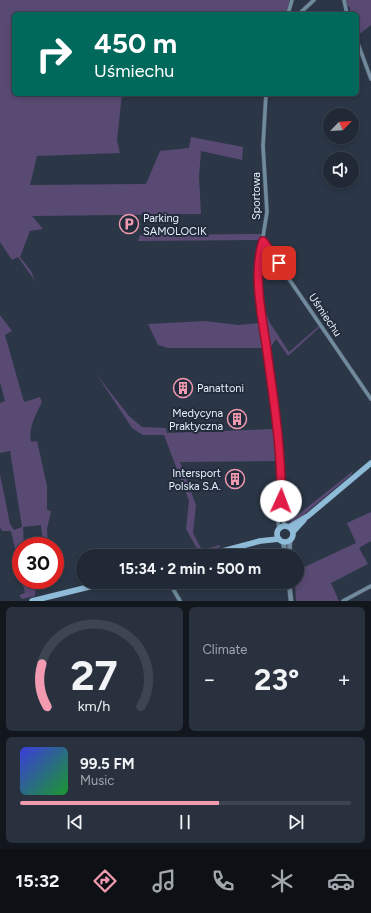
<!DOCTYPE html>
<meta charset="utf-8">
<style>
body{margin:0;font-family:Figtree,sans-serif;background:#28313d;color:#f1f3f6;height:100vh;display:flex;flex-direction:column;font-size:15px;white-space:nowrap}
*{box-sizing:border-box;margin:0}
p{font-size:13px;color:#a2a6ad}
.icon{flex:none;width:22px;height:22px;fill:none;stroke:currentColor;stroke-width:2;stroke-linecap:round;stroke-linejoin:round}
.map{position:relative;height:601px;overflow:hidden}
.details{display:flex;flex-direction:column;gap:6px;padding:6px;background:#12171d;flex:1}
.details>*{flex:none}
.guide{position:absolute;left:12px;top:12px;width:347px;height:84px;border-radius:6px;box-shadow:0 2px 6px #0003,0 0 0 1px #3d4550;background:#00695c;color:#fff;overflow:hidden}
.needle{width:26px;rotate:65deg}
.buttons{position:absolute;left:323px;top:108px;display:grid;gap:8px}
.buttons a{display:grid;place-items:center;width:36px;height:36px;border-radius:50%;background:#202935;box-shadow:0 2px 6px #0003,0 0 0 1px #3d4550;font-size:20px}
.speed{position:absolute;left:12px;top:537px;display:flex;gap:8px;font-size:20px;font-weight:700;text-align:center}
.speed>*{display:grid;place-content:center;width:52px;height:52px;border-radius:50%;background:#202935;box-shadow:0 2px 6px #0003,0 0 0 1px #3d4550;line-height:1}
.speed .limit{border:6px solid #d22;background:#fff;color:#111}
.pin{position:absolute;display:grid;place-items:center;width:34px;height:34px;color:#fff;margin:-17px;border-radius:8px;box-shadow:0 2px 6px #0006}
.me{position:absolute;width:44px;margin:-22px;rotate:2deg;stroke-linejoin:round;filter:drop-shadow(0 0 3px #0008)}
.turn{display:flex;align-items:center;gap:14px;height:84px;padding:0 16px;font-size:18px}
.turn .icon{width:52px;height:52px;stroke-width:2.5}
.turn b{display:block;font-size:28px;line-height:34px}
.big{font-size:30px;font-weight:700;line-height:1.1}
.details .card{flex:1;display:flex;flex-direction:column;justify-content:center;gap:6px;min-width:0;padding:0 14px;border-radius:6px;background:#28313d}
.details .dial{align-items:center;gap:0}
.dial svg{height:104px;overflow:visible;fill:none;stroke:#3d4550;stroke-width:7;stroke-linecap:round;text-anchor:middle}
.dial text{fill:#f1f3f6;stroke:none}
.song{display:flex;align-items:center;gap:12px}
.cover{width:48px;height:48px;border-radius:6px;background:linear-gradient(135deg,hsl(240 70% 55%),hsl(130 70% 35%))}
.played{height:4px;border-radius:2px;background:linear-gradient(90deg,#f29ab0 60%,#3d4550 60%)}
.keys{display:flex;justify-content:space-around;direction:ltr}
.heat{display:flex;justify-content:space-between;align-items:center;font-size:22px;direction:ltr}
.details .tiles{flex:1;display:grid;gap:6px;grid-template-columns:1fr 1fr}
.card:last-child{grid-column:span 2}
.trip{position:absolute;left:76px;top:549px;width:228px;height:40px;border-radius:20px;background:#202935;box-shadow:0 2px 6px #0003,0 0 0 1px #3d4550;font-weight:700;line-height:40px;text-align:center}
.menu{display:flex;height:64px;justify-content:space-around;align-items:center;background:#0d1015;color:#a2a6ad}
.menu .icon{width:28px;height:28px}
.menu .on{color:#f29ab0}
.menu b{font-size:18px;color:#f1f3f6}
.map>svg:first-child{display:block}
</style>
<div class="map">
<svg width="371" height="601" viewBox="0 0 371 601">
<rect width="100%" height="100%" fill="#2b3747"/>
<path fill="#594a73" d="M0 0H290L286 14H14V94H122L117 140 120 153 37 156 30 185 146 184 160 151 189 148 191 137 243 147 242 160 201 151 199 177 201 214 32 216 43 229 30 231 20 257 31 271 35 281 18 257 12 260 0 242Z
M346 0H371V25L357 36V14H350V7L347 6Z
M261 234 260 240 138 241 140 235Z
M261 301 270 323 289 352 319 326 320 327 288 356 276 339 269 350Z
M0 315 12 331 5 335 24 402 40 397 42 402C36 414 28 428 31 442L37 441 47 486V510L51 511 47 529 48 546H43L41 525 23 527 24 546H21V574L11 531H2L0 527V474L10 524 14 530 22 527 10 451 0 453V403L5 401 0 382Z
M205 321 239 325 258 323 264 348H168L158 345 148 324Z
M97 375 129 416 142 427 166 428 167 433 274 429 277 461 180 462 196 505 193 533 202 550 220 545V547L200 554 186 529 189 501 164 435H143L132 428Z
M353 471 351 475 301 517 292 522 286 521 285 519 290 521Z
M371 512V541L359 548 368 564 331 583 339 601H296L295 582H297V568L298 570 356 543 347 523Z
M22 580H39L36 585 35 596 22 599 19 595 25 593Z"/>
<g fill="none" stroke-linecap="round" stroke-linejoin="round">
<g stroke="#495464" stroke-width="4.5">
<path id="minor" d="M344 0 347 14
M288 14 292 0
M299 14 314 0
M357 41 371 79
M266 94 263 146 267 212 260 255V307L281 456 280 511 285 526
M263 241 371 399
M279 529 278 521 280 513
M169 582 180 601
M343 601 371 586"/>
</g>
<g stroke="#495464" stroke-width="5.5">
<path id="tertiary" d="M283 542 286 556
M289 556 290 541
M289 582 291 601"/>
</g>
<g stroke="#495464" stroke-width="6">
<path id="secondary" d="M277 534a8 8 0 1 1 16 0a8 8 0 1 1-16 0Z
M289 527 308 516 371 463
M293 532 304 520
M204 556 260 541 279 539
M32 601 109 582"/>
</g>
<use href="#minor" stroke="#6f8b9d" stroke-width="3.5"/>
<use href="#tertiary" stroke="#6f8b9d" stroke-width="4.5"/>
<use href="#secondary" stroke="#8ebbd8" stroke-width="5.5"/>
</g>
<g fill="none" stroke-linecap="round" stroke-linejoin="round">
<g stroke="#92132f" stroke-width="10">
<path id="route" d="M279 263 263 241C253 272 261 312 266 344 273 396 282 448 281 501"/>
</g>
<use href="#route" stroke="#e11d48" stroke-width="7"/>
</g>
<defs>
<g id="parking-ring" transform="scale(1)"><circle r="9.5" fill="#222c3c" stroke="#f29ab0" stroke-width="1.5"/><path d="M-3.5-5.5H1a3.5 3.5 0 0 1 0 7H-1V5.5H-3.5ZM-1-3.4V-.6H.8a1.4 1.4 0 0 0 0-2.8Z" fill="#f29ab0"/></g>
<g id="building-ring" transform="scale(1)"><circle r="9.5" fill="#222c3c" stroke="#f29ab0" stroke-width="1.5"/><path d="M-4-6H4V6H1V3H-1V6H-4ZM-2.5-4.3h1.7v1.8h-1.7ZM.8-4.3h1.7v1.8H.8ZM-2.5-1h1.7V.8h-1.7ZM.8-1h1.7V.8H.8Z" fill="#f29ab0"/></g>
</defs>
<g fill-rule="evenodd">
<use href="#parking-ring" x="129" y="224"/>
<use href="#building-ring" x="183" y="388"/>
<use href="#building-ring" x="237" y="419"/>
<use href="#building-ring" x="235" y="479"/>
</g>
<g text-anchor="middle" dominant-baseline="central" stroke-width="4" stroke-linejoin="round" paint-order="stroke">
<g font-size="11" fill="#e7effa" stroke="#222c3c">
<text transform="translate(256 196) rotate(-90)">Sportowa</text>
<text transform="translate(325 315) rotate(56)">Uśmiechu</text>
</g>
<g font-size="11" fill="#e7effa" stroke="#222c3c" text-anchor="start">
<text x="143" y="218">Parking<tspan x="143" dy="13">SAMOLOCIK</tspan></text>
<text x="197" y="388">Panattoni</text>
<text x="223" y="413" text-anchor="end">Medycyna<tspan x="223" dy="13">Praktyczna</tspan></text>
<text x="221" y="473" text-anchor="end">Intersport<tspan x="221" dy="13">Polska S.A.</tspan></text>
</g>
</g>
</svg>
<div class="buttons">
<a><svg class="needle" viewBox="-14 -14 28 28"><path d="M0-13l5 13h-10z" fill="#e53935"/><path d="M0 13l5-13h-10z" fill="#a2a6ad"/></svg></a>
<a><svg class="icon" aria-label="sound" viewBox="0 0 24 24"><path d="M4 9h4l5-4v14l-5-4H4zM17 9q2 3 0 6"/></svg></a>
</div>
<div class="speed"><div class="limit">30</div></div>
<div class="pin" style="left:279px;top:263px;background:#d93025"><svg class="icon" aria-label="arrive" viewBox="0 0 24 24"><path d="M6 21V4h12l-3 4 3 4H6"/></svg></div>
<svg class="me" style="left:281px;top:501px" viewBox="-20 -20 40 40"><circle r="19" fill="#fff"/><path d="M0-13L10 11 0 6-10 11z" fill="#e11d48"/></svg>
<div class="trip">15:34 · 2 min · 500 m</div>
<div class="guide">
<div class="turn"><svg class="icon" aria-label="right" viewBox="0 0 24 24"><path d="M7 20v-9h11M14 6l5 5-5 5"/></svg><div><b>450 m</b>Uśmiechu</div></div>
</div>
</div>
<section class="details">
<div class="tiles">
<div class="card dial"><svg viewBox="0 0 100 80">
<path d="M14 69A42 42 0 1 1 86 69"/>
<path d="M14 69A42 42 0 0 1 10 36" stroke="#f29ab0"/>
<text x="50" y="56" font-size="32" font-weight="700">27</text>
<text x="50" y="72" font-size="11">km/h</text>
</svg></div>
<div class="card"><p>Climate</p>
<div class="heat"><a>−</a><b class="big">23°</b><a>+</a></div>
</div>
<div class="card">
<div class="song"><i class="cover"></i><div><b>99.5 FM</b><p>Music</p></div></div>
<div class="played"></div>
<div class="keys"><svg class="icon" aria-label="previous" viewBox="0 0 24 24"><path d="M18 5L8 12l10 7zM5 5v14"/></svg><svg class="icon" aria-label="pause" viewBox="0 0 24 24"><path d="M8 5v14M16 5v14"/></svg><svg class="icon" aria-label="next" viewBox="0 0 24 24"><path d="M6 5l10 7-10 7zM19 5v14"/></svg></div>
</div>
</div>
</section>
<nav class="menu">
<b>15:32</b>
<svg class="icon on" aria-label="directions" viewBox="0 0 24 24"><path d="M12 3l9 9-9 9-9-9zM9 14v-3h6M13 9l2 2-2 2"/></svg>
<svg class="icon" aria-label="music" viewBox="0 0 24 24"><path d="M9 18V5l10-2v13"/><circle cx="6" cy="18" r="3"/><circle cx="16" cy="16" r="3"/></svg>
<svg class="icon" aria-label="phone" viewBox="0 0 24 24"><path d="M5 4h4l2 5-3 2q2 4 5 5l2-3 5 2v4C11 20 4 13 5 4z"/></svg>
<svg class="icon" aria-label="climate" viewBox="0 0 24 24"><path d="M12 3v18M4 7l16 10M4 17L20 7"/></svg>
<svg class="icon" aria-label="car" viewBox="0 0 24 24"><path d="M5 17H2v-5l4-1 3-4h7l3 4 3 1v5h-3M9 17h6M6 11h13"/><circle cx="7" cy="17" r="2"/><circle cx="17" cy="17" r="2"/></svg>
</nav>
